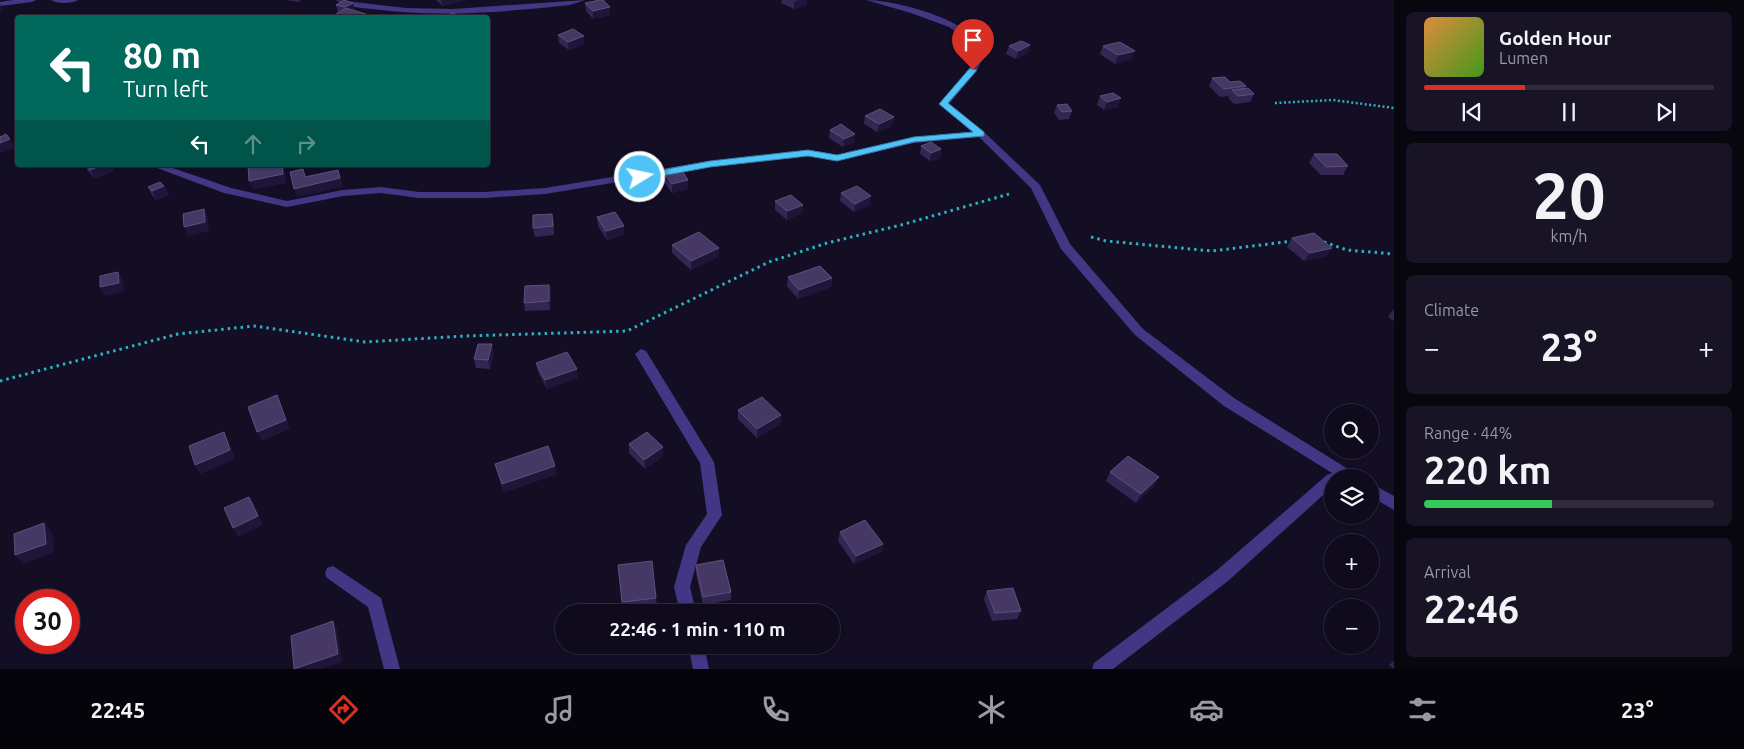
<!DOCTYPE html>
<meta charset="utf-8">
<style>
body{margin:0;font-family:Ubuntu,sans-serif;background:#181325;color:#f1f3f6;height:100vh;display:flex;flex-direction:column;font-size:19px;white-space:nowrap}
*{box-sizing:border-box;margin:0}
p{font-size:16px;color:#9b9aa3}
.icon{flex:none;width:28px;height:28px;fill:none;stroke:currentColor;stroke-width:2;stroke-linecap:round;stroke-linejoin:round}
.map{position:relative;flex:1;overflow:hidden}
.panel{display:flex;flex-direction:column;gap:12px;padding:12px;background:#08060f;width:350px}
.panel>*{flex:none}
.top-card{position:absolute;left:15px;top:15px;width:475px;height:152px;border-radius:5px;box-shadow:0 1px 4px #0004,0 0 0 1px #2f2b3b;background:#00695c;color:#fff;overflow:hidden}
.tools{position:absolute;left:1324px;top:404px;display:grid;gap:10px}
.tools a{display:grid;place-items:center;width:55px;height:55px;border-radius:50%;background:#0f0a1c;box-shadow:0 1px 4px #0004,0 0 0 1px #2f2b3b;font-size:25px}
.speed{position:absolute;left:15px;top:589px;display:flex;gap:10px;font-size:25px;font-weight:700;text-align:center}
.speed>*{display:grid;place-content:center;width:65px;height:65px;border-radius:50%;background:#0f0a1c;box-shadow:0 1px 4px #0004,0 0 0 1px #2f2b3b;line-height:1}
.speed .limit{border:8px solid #d22;background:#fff;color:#111}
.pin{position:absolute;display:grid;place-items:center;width:42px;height:42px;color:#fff;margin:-51px -21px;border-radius:50% 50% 50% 0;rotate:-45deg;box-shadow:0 0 5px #0007}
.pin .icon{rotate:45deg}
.me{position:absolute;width:55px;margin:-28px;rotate:80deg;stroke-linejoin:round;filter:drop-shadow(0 0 4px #0008)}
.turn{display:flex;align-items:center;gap:18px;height:105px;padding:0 25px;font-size:22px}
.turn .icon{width:65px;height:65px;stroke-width:2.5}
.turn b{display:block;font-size:35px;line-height:42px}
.lanes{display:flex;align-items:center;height:48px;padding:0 25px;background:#0003;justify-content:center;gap:25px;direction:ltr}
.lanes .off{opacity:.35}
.big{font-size:38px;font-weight:700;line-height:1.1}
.panel .widget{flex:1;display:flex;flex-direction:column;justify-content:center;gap:8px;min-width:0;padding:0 18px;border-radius:8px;background:#181325}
.panel .dial{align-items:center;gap:0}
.dial b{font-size:65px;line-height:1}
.song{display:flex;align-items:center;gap:15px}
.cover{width:60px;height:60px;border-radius:8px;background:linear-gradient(135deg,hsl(30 70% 55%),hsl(100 70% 35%))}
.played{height:5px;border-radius:2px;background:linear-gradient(90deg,#d93025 35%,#2f2b3b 35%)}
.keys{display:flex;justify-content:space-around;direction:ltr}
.heat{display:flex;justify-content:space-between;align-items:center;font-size:28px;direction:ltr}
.charge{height:8px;border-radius:4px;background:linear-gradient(90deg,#34c759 44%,#2f2b3b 0)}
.trip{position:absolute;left:555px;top:604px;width:285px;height:50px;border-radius:25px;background:#0f0a1c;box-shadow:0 1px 4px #0004,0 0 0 1px #2f2b3b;font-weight:700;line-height:50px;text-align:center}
.tabs{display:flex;height:80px;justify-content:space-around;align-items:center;background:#06040b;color:#9b9aa3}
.tabs .icon{width:35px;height:35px}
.tabs .selected{color:#d93025}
.tabs b{font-size:22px;color:#f1f3f6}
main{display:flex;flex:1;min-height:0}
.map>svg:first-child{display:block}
</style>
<main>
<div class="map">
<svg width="1394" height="669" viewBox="0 0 1394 669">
<rect width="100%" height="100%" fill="#140e25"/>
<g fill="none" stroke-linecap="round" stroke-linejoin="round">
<path stroke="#2bb2ba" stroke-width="2.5" stroke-dasharray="2 2.5" stroke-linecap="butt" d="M1275 103 1333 100 1394 108"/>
<path stroke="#2bb2ba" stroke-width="3" stroke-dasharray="2.5 4" stroke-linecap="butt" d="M1091 237 1106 241 1212 251 1293 241
M1324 242 1347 250 1394 254
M0 381 178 334 254 326 365 342 465 336 627 331 769 262 827 243 901 225 1009 194"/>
<path fill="#433785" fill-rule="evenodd" d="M13 0H36L32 2 0 6V2Z
M51 0H78C72 4 57 4 51 0Z
M336 0 406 8 453 9 585 0 570 5C504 12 439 18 372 9 361 8 345 7 336 0Z
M866 0C890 0 934 12 955 24 967 30 977 39 987 46L988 48 976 72 949 104 984 132 1040 185 1070 244 1143 329 1234 398 1356 474 1358 478H1332V487L1228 581 1113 669H1092L1094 663 1216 571 1327 475 1332 473 1224 406 1135 335 1061 249 1031 188 979 137 914 143 837 161 808 156 710 167 545 194 484 198H419L381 193 343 196 287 207 224 193 149 165H164L231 188 287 201 343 190 381 187 419 192H484L545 188 710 161 808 150 837 155 914 137 972 132 939 104 969 69 979 49 949 27 911 13Z
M641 349 646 351 714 462 722 515 701 547 690 587 696 612H680L674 587 686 545 707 514 700 463 635 354Z
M1370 483 1394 496V510L1370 496Z
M333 566 381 598 400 669H384L368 607 327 578 325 573 327 568Z
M688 645H704L709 669H693Z"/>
</g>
<path fill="#342653" d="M286 0H301L298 2Z
M344 0 355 11 369 15 370 18H336V14L338 13 336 5Z
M436 0H465L443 6Z
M782 0H807L806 5 794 9 781 3Z
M585 3 610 7V15L593 19 586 11Z
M558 35 584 36V44L569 50 559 43Z
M1030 45 1028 53 1016 59 1006 54 1009 46Z
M1103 46 1132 59 1115 64 1100 54Z
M1212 78 1230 82 1246 86 1245 89 1254 94 1250 102 1234 104 1228 98 1229 96 1220 97 1209 86Z
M1100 96 1118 107 1104 110 1097 105Z
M1057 105 1072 111 1069 119 1059 120 1054 113Z
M865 116 892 126 877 132 864 124Z
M830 130 854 142 843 147 829 138Z
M921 146 941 149 940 158 930 161 920 154Z
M1314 154 1348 166 1343 175H1321L1309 163Z
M85 165H111L114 171 95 178 88 171Z
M664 173 688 189 672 193 664 182Z
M164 186 169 195 156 200 152 195 148 187Z
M841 193 870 205 854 212 840 201Z
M775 201 803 205 802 213 787 220 775 210Z
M597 217 624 235 607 240 598 226Z
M554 222V235L535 237 533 228Z
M1292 238 1332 248 1326 256 1304 261 1287 247Z
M672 245 719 248 718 257 691 270 672 253Z
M788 277 832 278 831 287 798 299 787 286Z
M549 285 551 293 550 310 525 311 524 303Z
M1394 309V321L1388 317Z
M494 353 490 369 476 368 474 359Z
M536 363 578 378 547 389 538 372Z
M738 410 781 415 780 424 757 438 738 419Z
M629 444 663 447V456L645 469 629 453Z
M495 464 557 474 504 492 497 472Z
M1110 472 1154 486 1136 503 1106 481Z
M840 532 883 544 881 552 854 564 838 541Z
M618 565 656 598 657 606 623 610Z
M696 565 731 592V600L703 605 696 574Z
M987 591 1021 611 1017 619 992 621 984 599Z
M1394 661V669L1389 665Z"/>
<path fill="#1f1539" d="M441 0H465L443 6Z
M798 0H807L806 5 794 9V2Z
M353 3 355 11 348 15 345 7Z
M0 4 4 11 0 12Z
M610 7V15L593 19V11Z
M584 36V44L569 50 568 42Z
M1030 45 1028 53 1016 59 1018 51Z
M1135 51 1132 59 1115 64 1118 55Z
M1121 98 1118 107 1104 110 1107 102Z
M894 117 892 126 877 132 879 124Z
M855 134 854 142 843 147 844 139Z
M10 139 15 148 0 153V143Z
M941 149 940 158 930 161 931 153Z
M102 165H111L114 171 95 178 90 170Z
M282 165H284L286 183 253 190 249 181Z
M303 169 306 177 338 170 343 187 297 197 294 189Z
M688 180V189L672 193V184Z
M164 186 169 195 156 200 152 191Z
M871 196 870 205 854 212 855 204Z
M803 205 802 213 787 220V211Z
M204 209 208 218 209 231 188 236 184 227Z
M624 226V235L607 240 606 231Z
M719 248 718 257 691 270V261Z
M1332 248 1326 256 1304 261 1310 253Z
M118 272 123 280 124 291 105 296 100 287Z
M832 278 831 287 798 299 799 290Z
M549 285 551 293 550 310 549 301Z
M492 344 494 353 490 369 488 360Z
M577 369 578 378 547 389 545 380Z
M277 395 290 429 262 441 257 432Z
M781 415 780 424 757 438V429Z
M224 432 229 441 235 459 200 474 195 465Z
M663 447V456L645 469 644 460Z
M555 466 557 474 504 492 502 484Z
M1159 477 1154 486 1136 503 1141 494Z
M249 497 254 505 263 525 238 537 233 528Z
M44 523 52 532 54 552 23 564 15 555Z
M883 544 881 552 854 564 856 556Z
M333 621 337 629 342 662 321 669H295Z"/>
<path fill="#463865" stroke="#5d507e" d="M344 0 353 3 345 7 336 5Z
M600 0H603L610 7 593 11 585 3Z
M346 8 369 15 364 18H346L336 14Z
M454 13 460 18H443L442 16Z
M40 15 42 18H32Z
M573 29 584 36 568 42 558 35Z
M1021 41 1030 45 1018 51 1009 46Z
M1120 42 1135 51 1118 55 1103 46Z
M1225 77 1230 82 1240 81 1246 86 1224 89 1212 78Z
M1248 88 1254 94 1238 96 1232 90Z
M1113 93 1121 98 1107 102 1100 96Z
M1067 104 1072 111 1062 112 1057 105Z
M880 109 894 117 879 124 865 116Z
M841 124 855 134 844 139 830 130Z
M6 134 10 139 0 143V137Z
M931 142 941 149 931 153 921 146Z
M1314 154H1337L1348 166 1326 167Z
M86 165H102L90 170Z
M248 165H282L283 174 249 181Z
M303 169 305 177 338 170 340 178 294 189 290 172Z
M681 169 688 180 672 184 664 173Z
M160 182 164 186 152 191 148 187Z
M857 186 871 196 855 204 841 193Z
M791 195 803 205 787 211 775 201Z
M204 209 205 222 184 227 183 214Z
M615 212 624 226 606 231 597 217Z
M552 214 553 226 533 228V215Z
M699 232 719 248 691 261 672 245Z
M1314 233 1332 248 1310 253 1292 238Z
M820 266 832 278 799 290 788 277Z
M118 272 119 283 100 287V276Z
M549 285V301L524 303 525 286Z
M478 344H492L488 360 474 359Z
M567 352 577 369 545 380 536 363Z
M277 395 286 420 257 432 248 407Z
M762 397 781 415 757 429 738 410Z
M224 432 230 450 195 465 189 446Z
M647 432 663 447 644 460 629 444Z
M548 446 555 466 502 484 495 464Z
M1128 456 1159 477 1141 494 1110 472Z
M249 497 258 516 233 528 224 508Z
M865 520 883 544 856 556 840 532Z
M44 523 46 544 15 555 14 534Z
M723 560 731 592 703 597 696 565Z
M652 561 656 598 622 602 618 565Z
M1013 588 1021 611 995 613 987 591Z
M333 621 338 654 294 669 291 636Z"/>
<path fill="#4fc3f7" stroke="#337fa1" d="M970 68 977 70 948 103 984 132V136L914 142 837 161 808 156 710 167 640 180 635 177 640 174 710 161 808 150 837 155 914 137 973 132 939 104Z"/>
</svg>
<div class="tools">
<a><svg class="icon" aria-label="search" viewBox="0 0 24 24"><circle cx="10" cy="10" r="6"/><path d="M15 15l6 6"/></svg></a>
<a><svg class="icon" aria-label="layers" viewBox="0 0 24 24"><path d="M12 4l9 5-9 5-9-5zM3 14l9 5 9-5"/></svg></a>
<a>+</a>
<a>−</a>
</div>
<div class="speed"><div class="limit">30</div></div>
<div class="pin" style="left:973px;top:70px;background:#d93025"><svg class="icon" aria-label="arrive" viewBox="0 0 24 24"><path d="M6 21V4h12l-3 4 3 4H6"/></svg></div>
<svg class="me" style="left:640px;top:177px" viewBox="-20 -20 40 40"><circle r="17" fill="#4fc3f7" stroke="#fff" stroke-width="3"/><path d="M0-11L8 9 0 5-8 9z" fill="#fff"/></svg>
<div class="trip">22:46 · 1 min · 110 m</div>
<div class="top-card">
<div class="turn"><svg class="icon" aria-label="left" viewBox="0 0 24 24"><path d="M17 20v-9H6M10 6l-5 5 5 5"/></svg><div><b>80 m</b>Turn left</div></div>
<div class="lanes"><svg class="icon" aria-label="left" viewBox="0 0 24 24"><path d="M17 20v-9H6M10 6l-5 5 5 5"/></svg><svg class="icon off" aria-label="ahead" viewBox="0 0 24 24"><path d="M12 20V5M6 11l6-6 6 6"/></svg><svg class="icon off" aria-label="right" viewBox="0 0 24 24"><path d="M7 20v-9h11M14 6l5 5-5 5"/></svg></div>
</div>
</div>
<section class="panel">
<div class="widget">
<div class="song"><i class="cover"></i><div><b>Golden Hour</b><p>Lumen</p></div></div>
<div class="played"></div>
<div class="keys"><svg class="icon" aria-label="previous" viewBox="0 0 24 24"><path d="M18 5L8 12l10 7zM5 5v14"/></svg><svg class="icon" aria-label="pause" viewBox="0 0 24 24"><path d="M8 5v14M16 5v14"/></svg><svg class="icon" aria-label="next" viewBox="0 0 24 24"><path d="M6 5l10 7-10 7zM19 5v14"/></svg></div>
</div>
<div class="widget dial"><b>20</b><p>km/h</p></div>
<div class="widget"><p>Climate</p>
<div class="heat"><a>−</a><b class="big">23°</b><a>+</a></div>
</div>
<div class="widget"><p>Range · 44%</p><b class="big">220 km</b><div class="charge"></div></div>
<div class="widget"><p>Arrival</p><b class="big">22:46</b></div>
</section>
</main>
<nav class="tabs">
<b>22:45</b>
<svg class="icon selected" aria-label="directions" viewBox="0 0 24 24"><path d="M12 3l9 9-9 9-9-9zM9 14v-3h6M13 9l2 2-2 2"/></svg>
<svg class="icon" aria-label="music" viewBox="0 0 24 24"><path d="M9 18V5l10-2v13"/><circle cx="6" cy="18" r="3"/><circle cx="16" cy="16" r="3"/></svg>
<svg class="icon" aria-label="phone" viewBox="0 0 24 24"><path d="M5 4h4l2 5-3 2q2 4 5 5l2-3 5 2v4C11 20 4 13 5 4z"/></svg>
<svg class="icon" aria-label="climate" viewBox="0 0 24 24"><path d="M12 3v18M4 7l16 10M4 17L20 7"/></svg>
<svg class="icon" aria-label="car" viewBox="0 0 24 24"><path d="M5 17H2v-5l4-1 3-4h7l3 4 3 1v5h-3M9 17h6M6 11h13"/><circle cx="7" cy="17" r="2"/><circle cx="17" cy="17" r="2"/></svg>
<svg class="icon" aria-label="filters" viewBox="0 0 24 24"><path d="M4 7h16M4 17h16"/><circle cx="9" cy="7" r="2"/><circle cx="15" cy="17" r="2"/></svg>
<b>23°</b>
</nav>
